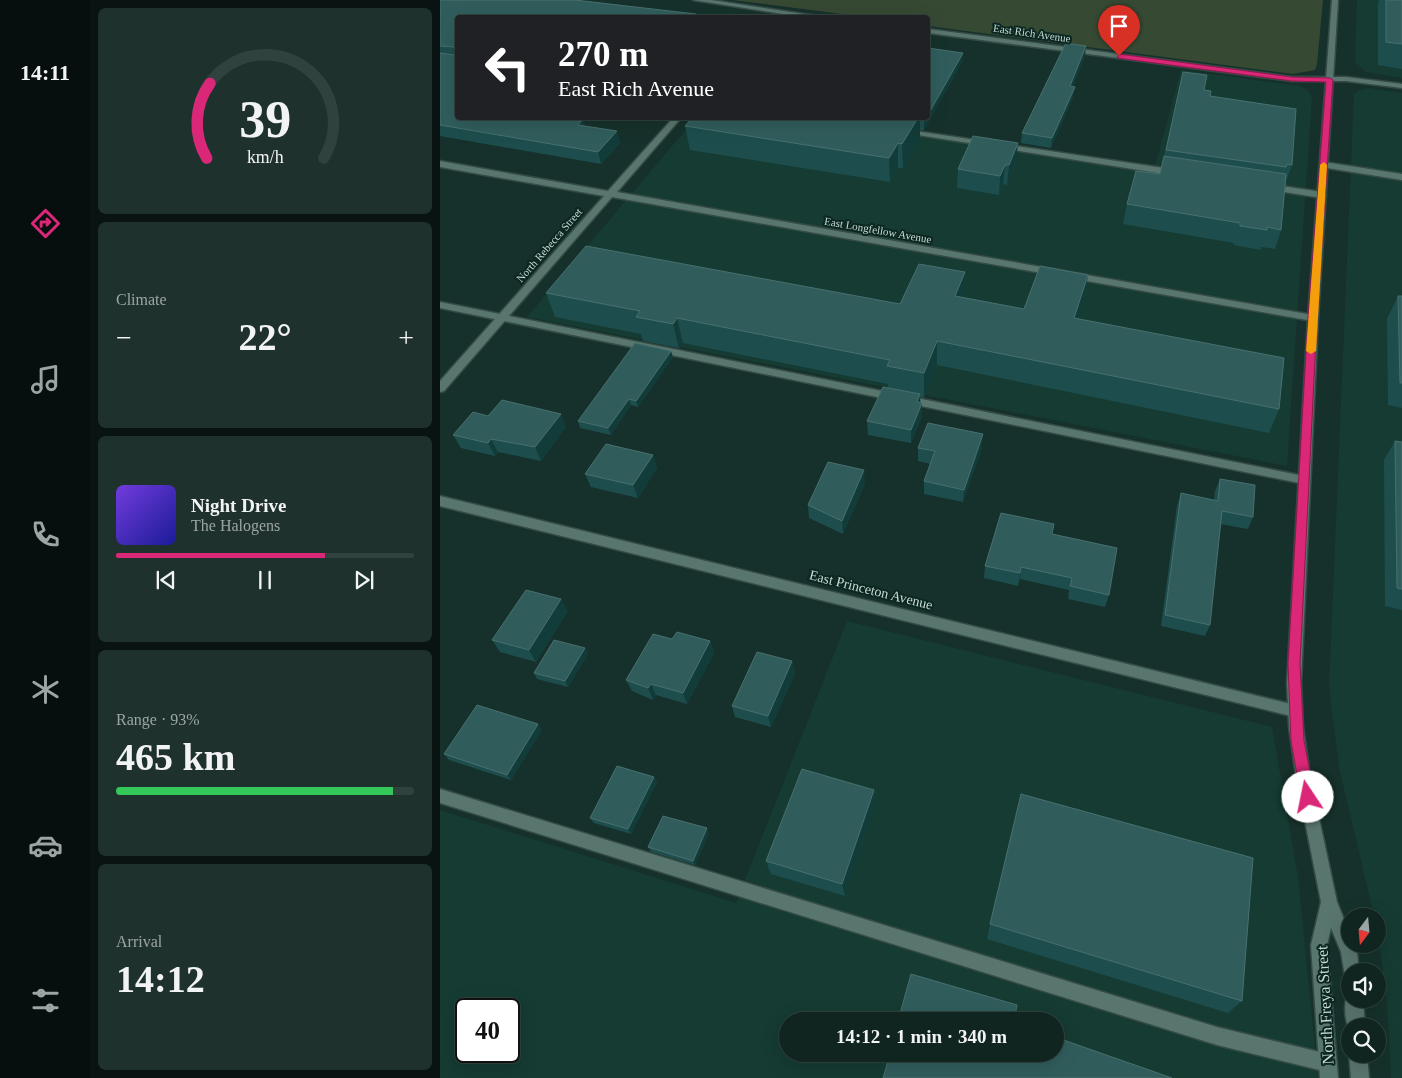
<!DOCTYPE html>
<meta charset="utf-8">
<style>
body{margin:0;font-family:Georgia,serif;background:#1e312d;color:#f1f3f6;height:100vh;display:flex;flex-direction:column;font-size:19px;white-space:nowrap}
*{box-sizing:border-box;margin:0}
p{font-size:16px;color:#9ca5a5}
.icon{flex:none;width:28px;height:28px;fill:none;stroke:currentColor;stroke-width:2;stroke-linecap:round;stroke-linejoin:round}
.map{position:relative;flex:1;overflow:hidden}
.sheet{display:flex;flex-direction:column;gap:8px;padding:8px;background:#091412;width:350px}
.sheet>*{flex:none}
.banner{position:absolute;left:15px;top:15px;width:475px;height:105px;border-radius:5px;box-shadow:0 5px 20px #0002,0 0 0 1px #30423e;background:#202124;color:#fff;overflow:hidden}
.needle{width:32px;rotate:196deg}
.tools{position:absolute;left:901px;top:908px;display:grid;gap:10px}
.tools a{display:grid;place-items:center;width:45px;height:45px;border-radius:50%;background:#102520;box-shadow:0 5px 20px #0002,0 0 0 1px #30423e;font-size:25px}
.speed{position:absolute;left:15px;top:998px;display:flex;gap:10px;font-size:25px;font-weight:700;text-align:center}
.speed>*{display:grid;place-content:center;width:65px;height:65px;border-radius:50%;background:#102520;box-shadow:0 5px 20px #0002,0 0 0 1px #30423e;line-height:1}
.speed .limit{border:2px solid #111;border-radius:8px;background:#fff;color:#111}
.pin{position:absolute;display:grid;place-items:center;width:42px;height:42px;color:#fff;margin:-51px -21px;border-radius:50% 50% 50% 0;rotate:-45deg;box-shadow:0 0 5px #0007}
.pin .icon{rotate:45deg}
.me{position:absolute;width:55px;margin:-28px;rotate:349deg;stroke-linejoin:round;filter:drop-shadow(0 0 4px #0008)}
.turn{display:flex;align-items:center;gap:18px;height:105px;padding:0 20px;font-size:22px}
.turn .icon{width:65px;height:65px;stroke-width:2.5}
.turn b{display:block;font-size:35px;line-height:42px}
.big{font-size:38px;font-weight:700;line-height:1.1}
.sheet .card{flex:1;display:flex;flex-direction:column;justify-content:center;gap:8px;min-width:0;padding:0 18px;border-radius:8px;background:#1e312d}
.sheet .dial{align-items:center;gap:0}
.dial svg{height:130px;overflow:visible;fill:none;stroke:#30423e;stroke-width:7;stroke-linecap:round;text-anchor:middle}
.dial text{fill:#f1f3f6;stroke:none}
.song{display:flex;align-items:center;gap:15px}
.cover{width:60px;height:60px;border-radius:8px;background:linear-gradient(135deg,hsl(260 70% 55%),hsl(240 70% 35%))}
.played{height:5px;border-radius:2px;background:linear-gradient(90deg,#db2777 70%,#30423e 70%)}
.keys{display:flex;justify-content:space-around;direction:ltr}
.heat{display:flex;justify-content:space-between;align-items:center;font-size:28px;direction:ltr}
.charge{height:8px;border-radius:4px;background:linear-gradient(90deg,#34c759 93%,#30423e 0)}
.trip{position:absolute;left:339px;top:1012px;width:285px;height:50px;border-radius:25px;background:#102520;box-shadow:0 5px 20px #0002,0 0 0 1px #30423e;font-weight:700;line-height:50px;text-align:center}
main{display:flex;flex:1;min-height:0}
.dock{display:flex;flex-direction:column;width:90px;justify-content:space-around;align-items:center;background:#060f0d;color:#9ca5a5}
.dock .icon{width:35px;height:35px}
.dock .active{color:#db2777}
.dock b{font-size:22px;color:#f1f3f6}
.map>svg:first-child{display:block}
</style>
<main>
<nav class="dock">
<b>14:11</b>
<svg class="icon active" aria-label="directions" viewBox="0 0 24 24"><path d="M12 3l9 9-9 9-9-9zM9 14v-3h6M13 9l2 2-2 2"/></svg>
<svg class="icon" aria-label="music" viewBox="0 0 24 24"><path d="M9 18V5l10-2v13"/><circle cx="6" cy="18" r="3"/><circle cx="16" cy="16" r="3"/></svg>
<svg class="icon" aria-label="phone" viewBox="0 0 24 24"><path d="M5 4h4l2 5-3 2q2 4 5 5l2-3 5 2v4C11 20 4 13 5 4z"/></svg>
<svg class="icon" aria-label="climate" viewBox="0 0 24 24"><path d="M12 3v18M4 7l16 10M4 17L20 7"/></svg>
<svg class="icon" aria-label="car" viewBox="0 0 24 24"><path d="M5 17H2v-5l4-1 3-4h7l3 4 3 1v5h-3M9 17h6M6 11h13"/><circle cx="7" cy="17" r="2"/><circle cx="17" cy="17" r="2"/></svg>
<svg class="icon" aria-label="filters" viewBox="0 0 24 24"><path d="M4 7h16M4 17h16"/><circle cx="9" cy="7" r="2"/><circle cx="15" cy="17" r="2"/></svg>
</nav>
<section class="sheet">
<div class="card dial"><svg viewBox="0 0 100 80">
<path d="M14 69A42 42 0 1 1 86 69"/>
<path d="M14 69A42 42 0 0 1 16 23" stroke="#db2777"/>
<text x="50" y="56" font-size="32" font-weight="700">39</text>
<text x="50" y="72" font-size="11">km/h</text>
</svg></div>
<div class="card"><p>Climate</p>
<div class="heat"><a>−</a><b class="big">22°</b><a>+</a></div>
</div>
<div class="card">
<div class="song"><i class="cover"></i><div><b>Night Drive</b><p>The Halogens</p></div></div>
<div class="played"></div>
<div class="keys"><svg class="icon" aria-label="previous" viewBox="0 0 24 24"><path d="M18 5L8 12l10 7zM5 5v14"/></svg><svg class="icon" aria-label="pause" viewBox="0 0 24 24"><path d="M8 5v14M16 5v14"/></svg><svg class="icon" aria-label="next" viewBox="0 0 24 24"><path d="M6 5l10 7-10 7zM19 5v14"/></svg></div>
</div>
<div class="card"><p>Range · 93%</p><b class="big">465 km</b><div class="charge"></div></div>
<div class="card"><p>Arrival</p><b class="big">14:12</b></div>
</section>
<div class="map">
<svg width="962" height="1078" viewBox="0 0 962 1078">
<rect width="100%" height="100%" fill="#16312b"/>
<path fill="#153b33" fill-rule="evenodd" d="M917 0H962V78L926 72 915 62Z
M741 70 859 86 868 90 872 96 847 466 87 317 256 118H394L715 166Z
M929 88 962 93V1078H951L947 1003 938 932V916H934L899 767 889 687 914 94 920 90Z
M407 621 832 727 858 877 878 1078H0V810L296 903ZM26 1009H69V1051H26ZM348 1021H615V1054H348Z"/>
<path fill="#364933" d="M292 0H883L877 64 875 70 853 74 488 26V18L425 17Z"/>
<g fill="none" stroke-linecap="round" stroke-linejoin="round">
<g stroke="#354b45" stroke-width="3">
<path id="service" d="M462 129 737 170 741 173 737 176 465 133H462Z
M884 162 962 174V180L881 167V163Z
M828 184 882 192 886 195 882 198 825 189 824 187Z
M0 302 864 476 870 480 864 484 0 308Z
M0 789 777 1027 888 1054 894 1057 897 1063 894 1069 888 1072 777 1045 0 803Z"/>
</g>
<g stroke="#354b45" stroke-width="3">
<path id="minor" d="M253 0H271L391 18H369Z
M488 29 852 77H906L962 84V88L906 81H852L488 33Z
M233 118H241L177 192 873 315 878 318 873 321 172 197 4 391 0 392V381L164 196 0 167V161L168 191Z
M0 496 855 705 860 706 862 711 860 716 855 717 0 506Z"/>
</g>
<g stroke="#354b45" stroke-width="3">
<path id="tertiary" d="M892 0H898L878 318 861 683 863 727 870 776 897 902 910 934V944H914L917 952 919 971H910V979L905 977 901 952 891 928 887 945 898 1078H880L871 945 881 902 856 776 849 727 847 683 868 318Z
M910 992V999H923L925 1026H910V1032C905 1022 902 1000 910 992Z
M910 1052V1054H927L929 1078H911L909 1054Z"/>
</g>
<use href="#service" fill="#59766e" fill-rule="evenodd"/>
<use href="#minor" fill="#59766e" fill-rule="evenodd"/>
<use href="#tertiary" fill="#59766e" fill-rule="evenodd"/>
</g>
<path fill="#1d4e4d" d="M0 0 256 14 257 18H18V118L145 126 177 131 180 143 161 164 0 136Z
M939 0H962V69L938 65V4Z
M645 56 633 86V97L611 148 581 143 582 133Z
M522 62 484 130H480V138L463 168H458L450 182 250 150 245 126 488 118Z
M743 72 852 165 846 181 841 230 835 249 821 247V250L794 245V243L683 224 687 204 720 174Z
M576 162 567 185 563 184 559 195 517 188 518 169Z
M648 275 644 300 638 319 839 409 829 433 497 365 484 398 480 397 482 416 471 443 428 435 427 421 448 388V384L243 343 239 348 203 341 201 334 115 317 106 293 460 304 524 296 523 297 584 309Z
M958 296H962V408L948 405 947 319Z
M233 357 198 407 191 405 171 435 140 428 138 421Z
M48 416 126 427 101 461 58 452 55 456 21 448 13 435Z
M955 441 962 442V610L945 606 944 460Z
M478 448H542L523 502 484 494V481L491 464 478 461Z
M213 455 217 468 198 498 151 487 145 474Z
M780 479 813 517 808 529 780 524 770 625 765 636 721 626 737 506 741 493 774 500 775 491Z
M425 483 403 534 369 518 368 505Z
M613 534 669 595 665 607 628 599 629 590 580 579 578 586 544 578 545 566Z
M128 611 96 662 60 652 52 640Z
M232 639 270 641 274 653 247 704 216 695 213 700 192 691 186 680Z
M145 648 148 654 128 687 97 679 94 673Z
M352 661 355 673 331 727 295 717 292 706Z
M102 730 71 780 9 760 4 754Z
M214 777 217 782 191 834 154 823 150 818Z
M434 790 435 804 405 896 331 874 326 861Z
M269 833 255 865 211 852 208 847Z
M550 924 802 1001 788 1013 547 939Z"/>
<path fill="#123c39" d="M646 46 645 56 629 96 630 86Z
M523 53 522 62 484 130V120L486 118H488V115Z
M635 87 633 97 611 148 612 138Z
M478 118H480V138L463 168 462 144Z
M143 119 147 130 138 125Z
M177 131 180 143 161 164 158 152Z
M458 143V168L450 182 449 158Z
M578 143 576 162 567 185 569 165Z
M565 165 563 184 559 195 560 176Z
M525 272 524 296 514 320 515 296Z
M648 275 644 300 631 342 634 318Z
M237 318 243 343 239 348 233 324Z
M497 341V365L484 398V373Z
M231 351 233 357 198 407 196 401Z
M480 394V408L482 403V416L471 443V430L477 402Z
M189 399 191 405 171 435 168 428Z
M121 414 126 427 101 461 95 447Z
M543 434 542 448 523 502 524 490Z
M51 439 58 452 55 456 48 443Z
M213 455 217 468 198 498 193 485Z
M424 470 425 483 403 534 402 521Z
M581 567 580 579 578 586 580 573Z
M121 599 128 611 96 662 89 650Z
M270 641 274 653 247 704 243 693Z
M145 648 148 654 128 687 125 681Z
M352 661 355 673 331 727 328 716Z
M211 684 216 695 213 700 208 688Z
M98 724 102 730 71 780 67 775Z
M214 777 217 782 191 834 188 829Z
M434 790 435 804 405 896 402 884Z
M267 828 269 833 255 865 253 861Z"/>
<path fill="#305d5c" stroke="#48706f" d="M0 0H135L256 14 253 18H18V118H135L143 119 138 125 177 131 158 152 0 125V53L14 55 16 53 14 47 0 46Z
M946 0H962V44L946 42Z
M626 43 646 46 630 86 635 87 612 138 582 133Z
M488 48 523 53 488 115Z
M743 72 767 75 764 90 771 91 770 96 856 109 852 165 847 164 846 167 726 150Z
M252 118H478L462 144 458 143 449 158 245 126Z
M480 118H486L484 120H480Z
M533 136 578 143 569 165H565L560 176 518 169Z
M724 156 846 174 841 230 827 227V230L800 226V223L687 204 696 171 720 174Z
M146 246 460 304 479 264 525 272 515 296 584 309 600 266 648 275 634 318 844 358 839 409 497 341 484 373 447 366 450 360 237 318 233 324 196 317 200 311 106 293Z
M958 296H962V383H960Z
M195 343 231 351 196 401 189 399 168 428 138 421Z
M443 387 480 394 477 402 482 403 471 430 427 421Z
M62 400 121 414 95 447 51 439 48 443 13 435 33 412 48 416Z
M488 423 543 434 524 490 484 481 495 451 478 448Z
M955 441 962 442V589L957 588Z
M166 444 213 455 193 485 145 474Z
M388 462 424 470 402 521 368 505Z
M780 479 815 485 813 517 782 511 770 625 725 615 741 493 778 501Z
M561 513 614 524 612 534 677 548 669 595 630 586 632 578 581 567 580 573 545 566Z
M86 590 121 599 89 650 52 640Z
M237 632 270 641 243 693 211 684 208 688 186 680 213 634 232 639Z
M114 640 145 648 125 681 94 673Z
M317 652 352 661 328 716 292 706Z
M37 705 98 724 67 775 4 754Z
M177 766 214 777 188 829 150 818Z
M362 769 434 790 402 884 326 861Z
M581 794 813 858 802 1001 550 924Z
M223 816 267 828 253 861 208 847Z
M471 974 577 1005 574 1021H458Z
M615 1037 732 1078H443L450 1054H615Z"/>
<path fill="#db2777" stroke="#8e194d" d="M679 54 852 77 890 78 893 80 877 318 860 664 864 741 875 797 873 802 868 804 863 802 861 797 851 741 848 664 868 318 886 82 852 81 677 58Z"/>
<path fill="#f59e0b" d="M884 162 887 165 876 351 871 354 866 351 880 165Z"/>
<g text-anchor="middle" dominant-baseline="central" stroke-width="4" stroke-linejoin="round" paint-order="stroke">
<g font-size="11" fill="#cadad5" stroke="#0b2721">
<text transform="translate(592 33) rotate(8)">East Rich Avenue</text>
<text transform="translate(438 230) rotate(10)">East Longfellow Avenue</text>
<text transform="translate(109 245) rotate(-49)">North Rebecca Street</text>
</g>
<g font-size="14" fill="#cadad5" stroke="#0b2721">
<text transform="translate(431 590) rotate(14)">East Princeton Avenue</text>
</g>
<g font-size="16" fill="#cadad5" stroke="#0b2721">
<text transform="translate(885 1005) rotate(-93)">North Freya Street</text>
</g>
</g>
</svg>
<div class="tools">
<a><svg class="needle" viewBox="-14 -14 28 28"><path d="M0-13l5 13h-10z" fill="#e53935"/><path d="M0 13l5-13h-10z" fill="#9ca5a5"/></svg></a>
<a><svg class="icon" aria-label="sound" viewBox="0 0 24 24"><path d="M4 9h4l5-4v14l-5-4H4zM17 9q2 3 0 6"/></svg></a>
<a><svg class="icon" aria-label="search" viewBox="0 0 24 24"><circle cx="10" cy="10" r="6"/><path d="M15 15l6 6"/></svg></a>
</div>
<div class="speed"><div class="limit">40</div></div>
<div class="pin" style="left:679px;top:56px;background:#d93025"><svg class="icon" aria-label="arrive" viewBox="0 0 24 24"><path d="M6 21V4h12l-3 4 3 4H6"/></svg></div>
<svg class="me" style="left:868px;top:797px" viewBox="-20 -20 40 40"><circle r="19" fill="#fff"/><path d="M0-13L10 11 0 6-10 11z" fill="#db2777"/></svg>
<div class="trip">14:12 · 1 min · 340 m</div>
<div class="banner">
<div class="turn"><svg class="icon" aria-label="left" viewBox="0 0 24 24"><path d="M17 20v-9H6M10 6l-5 5 5 5"/></svg><div><b>270 m</b>East Rich Avenue</div></div>
</div>
</div>
</main>
